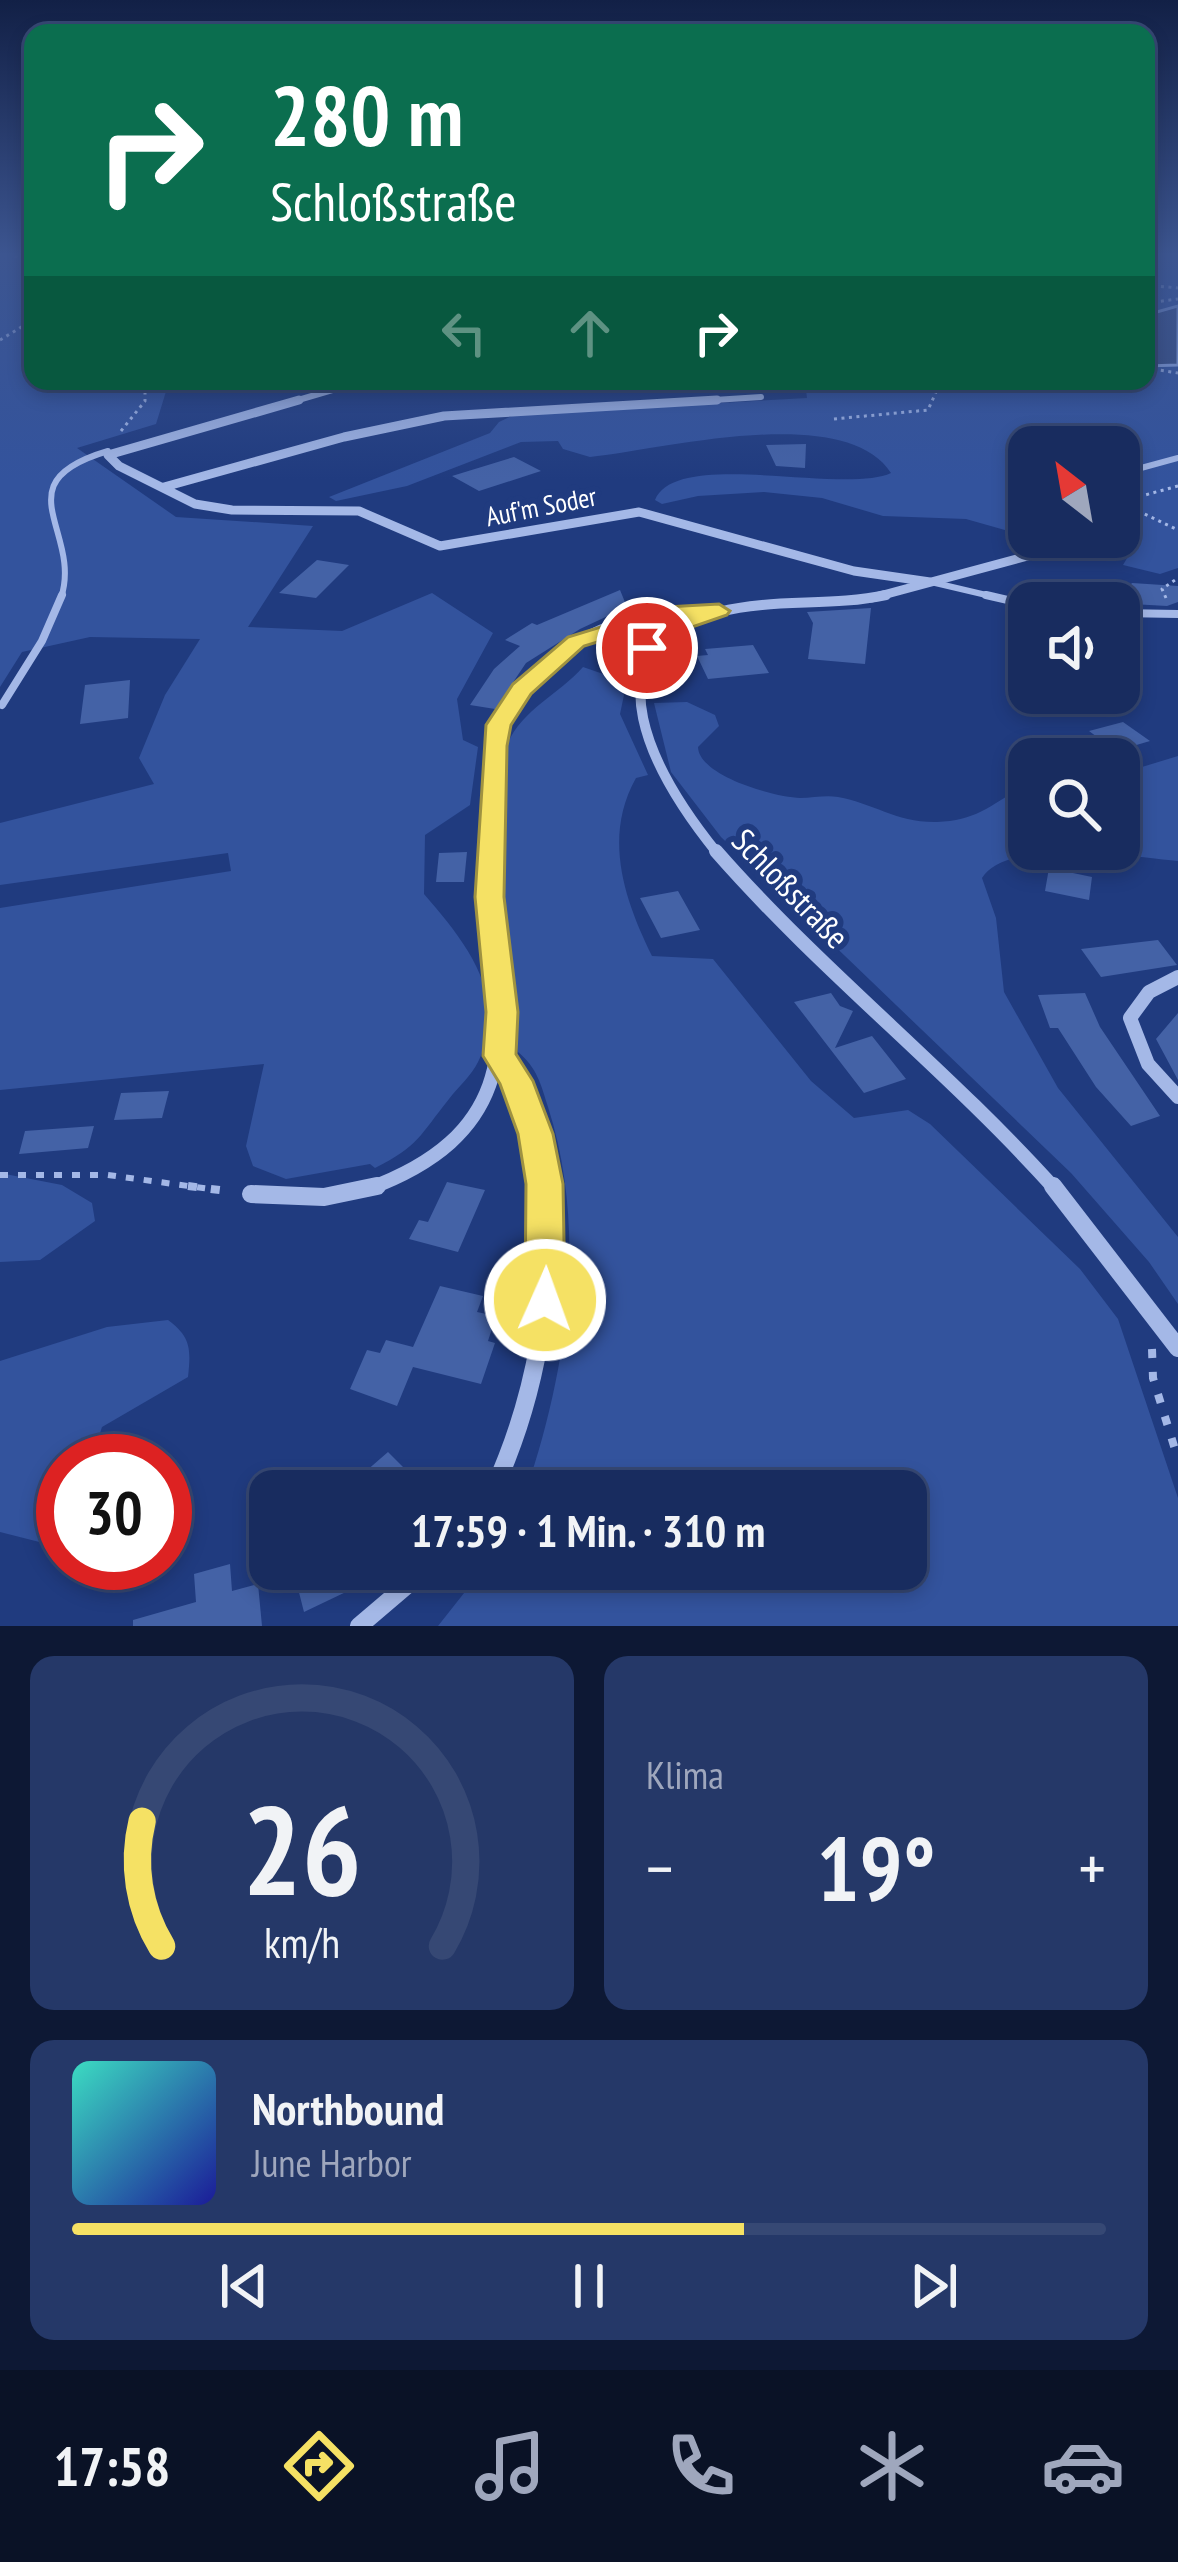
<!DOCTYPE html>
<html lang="de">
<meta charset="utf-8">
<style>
body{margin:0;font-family:"PT Sans Narrow",sans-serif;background:#253868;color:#f1f3f6;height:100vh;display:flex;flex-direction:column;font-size:45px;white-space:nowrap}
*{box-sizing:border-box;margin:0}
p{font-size:39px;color:#9fa7bd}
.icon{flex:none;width:66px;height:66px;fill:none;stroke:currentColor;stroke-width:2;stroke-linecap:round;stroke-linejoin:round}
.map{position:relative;height:1626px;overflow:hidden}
.side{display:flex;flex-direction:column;gap:30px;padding:30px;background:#0d1834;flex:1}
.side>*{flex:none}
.top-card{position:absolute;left:24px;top:24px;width:1131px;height:366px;border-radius:24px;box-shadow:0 6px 18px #0003,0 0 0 3px #364874;background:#0b6e4f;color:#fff;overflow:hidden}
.needle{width:78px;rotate:329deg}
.tools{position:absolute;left:1008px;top:426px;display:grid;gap:24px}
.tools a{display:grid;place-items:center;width:132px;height:132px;border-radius:24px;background:#182c5f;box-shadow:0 6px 18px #0003,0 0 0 3px #364874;font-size:60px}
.speed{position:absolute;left:36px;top:1434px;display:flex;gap:24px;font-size:60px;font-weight:700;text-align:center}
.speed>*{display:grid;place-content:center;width:156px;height:156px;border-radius:50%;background:#182c5f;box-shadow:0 6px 18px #0003,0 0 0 3px #364874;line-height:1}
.speed .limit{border:18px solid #d22;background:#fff;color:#111}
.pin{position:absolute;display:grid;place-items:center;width:102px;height:102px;color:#fff;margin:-51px;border:6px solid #fff;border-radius:50%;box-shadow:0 3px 12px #0007}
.me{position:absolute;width:132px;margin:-66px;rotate:2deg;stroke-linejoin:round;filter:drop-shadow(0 0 9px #0008)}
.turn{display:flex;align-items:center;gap:42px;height:252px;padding:0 48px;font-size:54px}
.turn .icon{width:156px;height:156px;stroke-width:2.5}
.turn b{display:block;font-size:84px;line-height:102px}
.lanes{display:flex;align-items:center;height:114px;padding:0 48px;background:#0003;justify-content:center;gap:60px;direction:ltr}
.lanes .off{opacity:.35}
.big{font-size:90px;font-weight:700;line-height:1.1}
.side .tile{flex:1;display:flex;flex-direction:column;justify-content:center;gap:18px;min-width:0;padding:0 42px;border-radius:24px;background:#253868}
.side .dial{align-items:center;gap:0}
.dial svg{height:312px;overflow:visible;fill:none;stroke:#364874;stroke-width:7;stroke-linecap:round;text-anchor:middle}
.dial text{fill:#f1f3f6;stroke:none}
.song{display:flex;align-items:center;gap:36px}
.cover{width:144px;height:144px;border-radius:18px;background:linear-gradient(135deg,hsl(170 70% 55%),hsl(240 70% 35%))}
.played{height:12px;border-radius:6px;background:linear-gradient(90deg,#f5e164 65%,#364874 65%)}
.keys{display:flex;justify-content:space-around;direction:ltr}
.heat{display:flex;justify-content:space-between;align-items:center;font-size:66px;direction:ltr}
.side .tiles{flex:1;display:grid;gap:30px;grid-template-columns:1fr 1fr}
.tile:last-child{grid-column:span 2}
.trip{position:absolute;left:249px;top:1470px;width:678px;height:120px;border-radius:24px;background:#182c5f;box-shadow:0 6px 18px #0003,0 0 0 3px #364874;font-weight:700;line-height:120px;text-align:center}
.tab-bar{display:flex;height:192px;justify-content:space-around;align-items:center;background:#0a1226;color:#9fa7bd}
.tab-bar .icon{width:84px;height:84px}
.tab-bar .active{color:#f5e164}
.tab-bar b{font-size:54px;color:#f1f3f6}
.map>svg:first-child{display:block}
</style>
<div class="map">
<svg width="1178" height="1626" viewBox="0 0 1178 1626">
<rect width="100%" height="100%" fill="#203b7f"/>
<path fill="#33539d" d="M0 252H33V381H180L168 385 156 424 77 448 176 517 313 526 248 627 342 631 432 593 493 633 457 699 463 740 478 747 470 805 425 835 424 894C464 940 511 997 478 1062 472 1075 458 1087 449 1099 420 1135 419 1146 375 1168L370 1164 286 1179 253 1166 246 1146 264 1064 0 1090V908L231 871 228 853 0 885V823L154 784 139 758 165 695 200 639 90 637 22 652 0 687Z
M1146 252H1178V306L1146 315Z
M1178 365V568L1160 574 1123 565 1139 538 1134 531 1119 527V447H1029V537L966 519 883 516 822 498 764 492 698 496 662 504 655 500C676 448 844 495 891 473 845 401 662 450 590 457L563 449 558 441 521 442 407 486 336 501 329 497 490 433 499 422 514 415 807 398 806 390 792 381H1146V366Z
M583 667 612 677 624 695 620 714 648 775 636 778C603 837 624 899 652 956L713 959 811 1081 854 1118 908 1110 930 1124 1080 1269 1118 1319 1178 1498V1626H438L483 1569H906V1491H526C567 1370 588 1231 548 1107 541 1084 537 1068 518 1052L504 936 508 743C522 710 559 694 583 667Z
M687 702 715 715 719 726 698 747C699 776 774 797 800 798 813 798 825 795 838 797 873 803 897 823 937 822 979 821 994 802 1029 783V849H1119V774L1178 756V861C1133 857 1008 836 982 878L996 918 1004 992 1058 1088 1178 1237V1304L1149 1262 1071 1173 721 837 671 772 654 703Z
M0 1173 62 1185 92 1203 95 1221 40 1260 0 1262Z
M168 1320C191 1337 191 1349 188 1377L102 1427 91 1461H63V1548L0 1532V1361L107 1327Z"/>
<path fill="#374c7e" stroke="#97b1e9" stroke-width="3" d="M1178 306V365L1146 366V315Z"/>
<path fill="#4462a6" d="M806 444 805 468 776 466 766 445Z
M514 457 541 471 479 491 452 476Z
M317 560 349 565 316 598 279 593Z
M1132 583 1178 586V602L1167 606 1114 603Z
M620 590 627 607 580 629 526 663 495 709 470 705 494 669 520 646 505 640 532 623 537 625Z
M871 608 865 664 808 659 813 623 807 612Z
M753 645 769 673 708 679 697 656 708 655 705 649Z
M130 680 128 718 80 724 85 685Z
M1123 722 1150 741 1116 751 1089 731Z
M467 852 464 882H436L439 853Z
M1049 868 1092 877 1089 900 1045 891Z
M678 891 700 930 661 938 640 898Z
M1158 940 1177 965 1101 977 1081 949Z
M831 993 840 1006 853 1011 835 1048 872 1036 906 1079 864 1093 794 1002Z
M1085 993 1100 1027 1160 1116 1131 1126 1096 1087 1058 1028H1050L1038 995Z
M1178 1013V1080L1156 1039Z
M169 1091 162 1118 114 1120 121 1093Z
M94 1126 88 1148 19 1154 25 1131Z
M447 1182 485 1190 458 1252 409 1239 419 1220 428 1222Z
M440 1286 483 1296 477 1312 496 1316 488 1341 495 1343 481 1384 413 1367 397 1406 350 1389 367 1350 380 1353 386 1340 413 1347Z
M388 1452 414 1478 399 1491H343Z
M230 1564 232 1591 258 1584 262 1626H133V1620L196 1602 194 1574Z
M293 1569H394L304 1612Z"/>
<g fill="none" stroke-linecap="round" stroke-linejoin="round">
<path stroke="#a4b8e7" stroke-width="3" stroke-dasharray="3 4.5" stroke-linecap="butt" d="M0 252 33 261
M1146 285 1178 288
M1146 303 1178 299
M0 340 33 320
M1146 368 1178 373
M834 419 928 410 941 381
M121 431 145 401V381
M1178 486 1134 498 1136 510 1178 530
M1166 598 1162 589 1178 578"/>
<path stroke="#a4b8e7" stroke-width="6" stroke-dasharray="8 10" stroke-linecap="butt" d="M0 1175H108L210 1189"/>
<path stroke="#a4b8e7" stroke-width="8" stroke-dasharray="9 14" stroke-linecap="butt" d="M188 1186 227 1191
M1152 1349 1153 1378 1178 1459"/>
<path stroke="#a4b8e7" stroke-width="6" d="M1119 474 1178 458
M931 582 999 598
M61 598C83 531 0 483 108 451"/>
<path stroke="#a4b8e7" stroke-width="8" d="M986 595 1029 605
M1119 613 1178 614
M2 705 42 641 62 595"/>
<path stroke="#a4b8e7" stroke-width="6" d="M288 403 363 381
M667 403 761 397"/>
<path stroke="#a4b8e7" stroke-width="9" d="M299 400 108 455 119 466 195 504 232 510 359 511 440 546 639 512 854 571 930 582
M164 487 344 437 444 416 717 400
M872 598 1035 554 1063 537"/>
<path stroke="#a4b8e7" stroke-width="10" d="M491 854C491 810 490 764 504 723 532 644 629 608 706 610
M718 854C658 780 578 647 719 612 773 598 831 607 886 595"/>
<path stroke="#a4b8e7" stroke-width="14" d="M716 851C821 971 948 1070 1055 1189
M1178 977 1149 992 1130 1018 1148 1064 1178 1097
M499 1056C526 1099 538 1138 544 1189
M368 1189C552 1121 489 996 491 851"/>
<path stroke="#a4b8e7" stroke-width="18" d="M1053 1186 1178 1348
M251 1194 324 1197 377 1186
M493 1491C536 1397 556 1289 544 1186
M359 1626 426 1569"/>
</g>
<linearGradient id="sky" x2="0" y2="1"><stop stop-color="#122046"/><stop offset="0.53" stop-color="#3c5590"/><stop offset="1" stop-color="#3c5590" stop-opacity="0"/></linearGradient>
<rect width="1178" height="480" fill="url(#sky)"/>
<path fill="#f5e164" stroke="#9f9241" stroke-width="3" d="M719 604 730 611 727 615 686 629 655 653H639L636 648 670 620 584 646 531 694 511 725 507 746 504 897 518 1012 516 1054 533 1081 553 1134 563 1184 565 1300 559 1313 545 1318 531 1313 525 1300 526 1184 518 1134 500 1084 483 1056 486 1012 475 897 486 725 513 684 568 637 666 607Z"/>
<g text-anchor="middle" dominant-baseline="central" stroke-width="12" stroke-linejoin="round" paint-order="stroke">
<g font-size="27" fill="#fff" stroke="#203b7f">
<text transform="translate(541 506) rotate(-11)">Auf'm Soder</text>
</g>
<g font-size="33" fill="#fff" stroke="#203b7f">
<text transform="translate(791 888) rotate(46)">Schloßstraße</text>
</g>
</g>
</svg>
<div class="tools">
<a><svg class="needle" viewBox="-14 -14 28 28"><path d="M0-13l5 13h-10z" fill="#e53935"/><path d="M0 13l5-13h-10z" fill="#9fa7bd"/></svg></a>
<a><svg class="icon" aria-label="sound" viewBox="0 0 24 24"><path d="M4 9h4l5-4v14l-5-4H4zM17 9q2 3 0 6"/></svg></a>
<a><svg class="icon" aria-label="search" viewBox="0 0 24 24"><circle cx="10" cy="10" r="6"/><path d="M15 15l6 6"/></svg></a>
</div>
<div class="speed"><div class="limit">30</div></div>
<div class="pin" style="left:647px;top:648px;background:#d93025"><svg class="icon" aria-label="arrive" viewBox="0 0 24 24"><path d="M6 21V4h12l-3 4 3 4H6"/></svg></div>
<svg class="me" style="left:545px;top:1300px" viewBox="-20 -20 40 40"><circle r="17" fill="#f5e164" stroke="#fff" stroke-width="3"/><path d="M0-11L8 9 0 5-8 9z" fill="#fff"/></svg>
<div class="trip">17:59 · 1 Min. · 310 m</div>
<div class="top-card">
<div class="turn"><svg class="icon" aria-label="right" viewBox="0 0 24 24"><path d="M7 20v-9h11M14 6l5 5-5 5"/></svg><div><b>280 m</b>Schloßstraße</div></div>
<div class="lanes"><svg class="icon off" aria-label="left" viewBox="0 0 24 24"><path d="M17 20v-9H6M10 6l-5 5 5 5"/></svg><svg class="icon off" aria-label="ahead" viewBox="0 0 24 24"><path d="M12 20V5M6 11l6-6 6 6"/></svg><svg class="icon" aria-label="right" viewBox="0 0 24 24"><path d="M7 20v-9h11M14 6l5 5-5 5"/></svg></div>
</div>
</div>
<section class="side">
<div class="tiles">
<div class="tile dial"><svg viewBox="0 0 100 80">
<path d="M14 69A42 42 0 1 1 86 69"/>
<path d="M14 69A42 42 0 0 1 9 37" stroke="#f5e164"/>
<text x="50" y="56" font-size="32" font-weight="700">26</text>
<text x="50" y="72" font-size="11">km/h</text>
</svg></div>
<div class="tile"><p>Klima</p>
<div class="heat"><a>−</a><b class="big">19°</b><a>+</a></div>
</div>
<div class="tile">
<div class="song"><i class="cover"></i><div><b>Northbound</b><p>June Harbor</p></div></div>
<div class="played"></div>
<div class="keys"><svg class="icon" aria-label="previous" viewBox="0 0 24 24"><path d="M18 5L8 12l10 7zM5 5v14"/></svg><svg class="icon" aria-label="pause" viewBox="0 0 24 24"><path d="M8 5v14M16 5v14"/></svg><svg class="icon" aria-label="next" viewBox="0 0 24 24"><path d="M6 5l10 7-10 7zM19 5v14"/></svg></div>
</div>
</div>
</section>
<nav class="tab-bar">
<b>17:58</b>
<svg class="icon active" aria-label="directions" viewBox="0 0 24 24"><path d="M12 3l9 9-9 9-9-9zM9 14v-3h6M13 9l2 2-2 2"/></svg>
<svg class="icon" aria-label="music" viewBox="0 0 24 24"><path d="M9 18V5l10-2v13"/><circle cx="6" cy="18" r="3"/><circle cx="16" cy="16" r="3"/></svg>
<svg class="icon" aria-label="phone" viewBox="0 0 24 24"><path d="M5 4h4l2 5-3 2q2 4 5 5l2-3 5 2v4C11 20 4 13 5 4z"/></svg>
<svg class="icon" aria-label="climate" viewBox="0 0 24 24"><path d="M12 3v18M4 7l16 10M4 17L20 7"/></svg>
<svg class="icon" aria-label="car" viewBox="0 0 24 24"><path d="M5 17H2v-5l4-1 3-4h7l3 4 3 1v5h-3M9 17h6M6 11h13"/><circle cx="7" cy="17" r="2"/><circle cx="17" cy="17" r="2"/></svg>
</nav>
